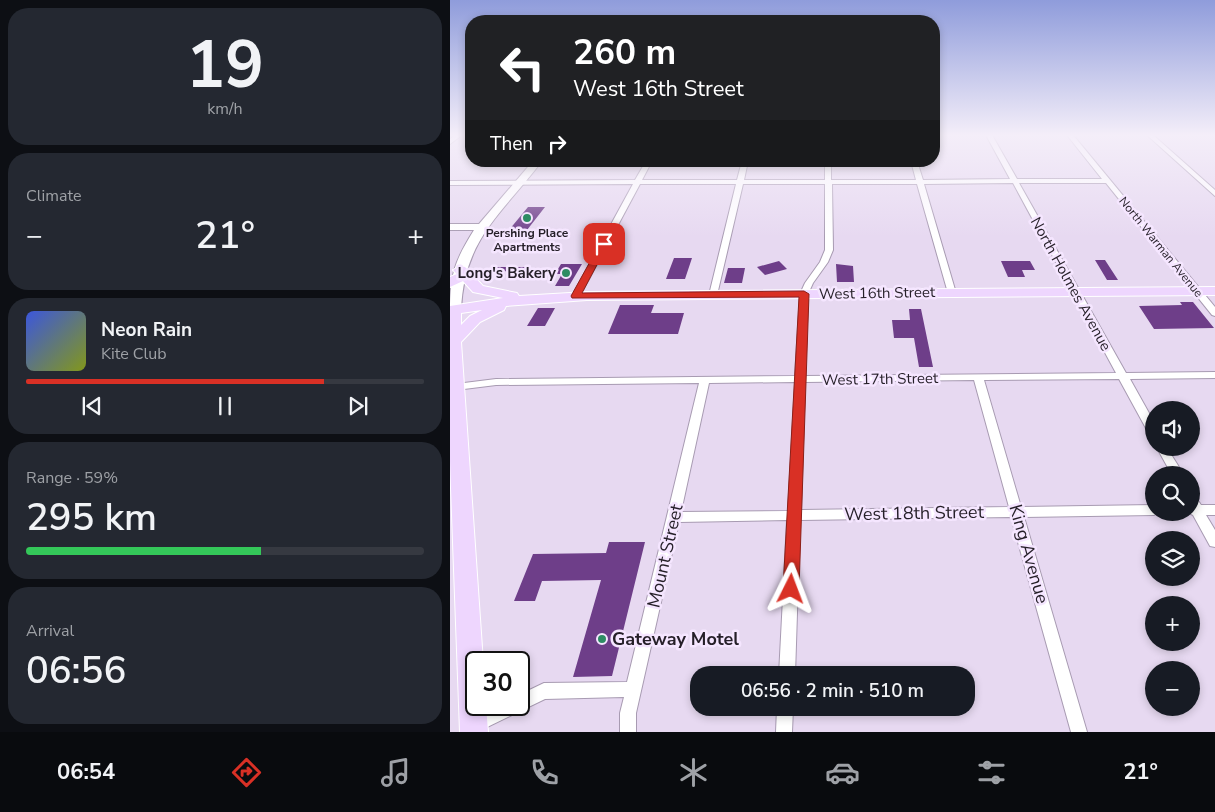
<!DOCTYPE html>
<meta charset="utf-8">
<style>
body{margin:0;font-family:"Nunito Sans",sans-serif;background:#242831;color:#f1f3f6;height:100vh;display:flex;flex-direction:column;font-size:19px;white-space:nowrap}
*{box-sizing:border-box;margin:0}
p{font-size:16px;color:#9ea1a6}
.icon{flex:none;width:28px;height:28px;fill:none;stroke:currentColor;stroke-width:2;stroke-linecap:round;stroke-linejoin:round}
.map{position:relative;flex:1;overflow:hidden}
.sheet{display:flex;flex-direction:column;gap:8px;padding:8px;background:#0d0f14;width:450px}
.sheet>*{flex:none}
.top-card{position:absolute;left:15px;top:15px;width:475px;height:152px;border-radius:20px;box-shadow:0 2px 8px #0003;background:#202124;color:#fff;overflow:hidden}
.tools{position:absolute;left:695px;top:401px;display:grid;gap:10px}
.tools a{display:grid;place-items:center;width:55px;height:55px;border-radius:50%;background:#171b24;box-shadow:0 2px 8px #0003;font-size:25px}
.speed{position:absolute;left:15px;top:651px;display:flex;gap:10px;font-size:25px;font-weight:700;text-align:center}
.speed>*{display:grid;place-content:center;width:65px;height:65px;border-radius:50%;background:#171b24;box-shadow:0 2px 8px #0003;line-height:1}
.speed .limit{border:2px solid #111;border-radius:8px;background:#fff;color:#111}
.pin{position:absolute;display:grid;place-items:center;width:42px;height:42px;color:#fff;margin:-21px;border-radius:10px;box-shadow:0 2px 8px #0006}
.me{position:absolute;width:55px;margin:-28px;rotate:3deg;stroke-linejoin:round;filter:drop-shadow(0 0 4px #0008)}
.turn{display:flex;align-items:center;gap:18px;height:105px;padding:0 25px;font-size:22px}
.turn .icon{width:65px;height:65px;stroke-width:2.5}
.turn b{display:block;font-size:35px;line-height:42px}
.then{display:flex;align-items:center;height:48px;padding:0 25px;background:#0003;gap:10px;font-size:19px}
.big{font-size:38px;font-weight:600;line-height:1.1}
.sheet .widget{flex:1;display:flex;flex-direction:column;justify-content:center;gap:8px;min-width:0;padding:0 18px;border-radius:20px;background:#242831}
.sheet .dial{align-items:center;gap:0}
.dial b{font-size:65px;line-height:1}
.song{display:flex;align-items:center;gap:15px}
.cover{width:60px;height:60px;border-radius:8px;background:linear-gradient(135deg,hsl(230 70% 55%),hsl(70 70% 35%))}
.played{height:5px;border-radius:2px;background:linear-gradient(90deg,#d93025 75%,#363941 75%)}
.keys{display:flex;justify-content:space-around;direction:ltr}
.heat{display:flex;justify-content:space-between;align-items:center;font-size:28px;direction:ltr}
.charge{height:8px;border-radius:4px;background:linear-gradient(90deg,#34c759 59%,#363941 0)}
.trip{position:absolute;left:240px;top:666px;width:285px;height:50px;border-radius:20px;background:#171b24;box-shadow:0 2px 8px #0003;font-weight:600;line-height:50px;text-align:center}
.dock{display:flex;height:80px;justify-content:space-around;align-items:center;background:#090b0e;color:#9ea1a6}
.dock .icon{width:35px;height:35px}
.dock .selected{color:#d93025}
.dock b{font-size:22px;color:#f1f3f6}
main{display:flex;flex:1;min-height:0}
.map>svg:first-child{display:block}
</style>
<main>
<section class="sheet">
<div class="widget dial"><b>19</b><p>km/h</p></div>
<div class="widget"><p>Climate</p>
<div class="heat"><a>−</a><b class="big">21°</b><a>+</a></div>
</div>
<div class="widget">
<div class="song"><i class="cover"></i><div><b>Neon Rain</b><p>Kite Club</p></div></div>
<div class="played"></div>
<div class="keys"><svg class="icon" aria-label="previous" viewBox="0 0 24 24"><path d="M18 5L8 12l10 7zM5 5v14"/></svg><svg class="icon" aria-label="pause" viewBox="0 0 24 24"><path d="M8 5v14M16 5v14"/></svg><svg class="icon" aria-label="next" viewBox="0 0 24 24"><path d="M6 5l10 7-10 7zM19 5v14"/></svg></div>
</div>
<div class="widget"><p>Range · 59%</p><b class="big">295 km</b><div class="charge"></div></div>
<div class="widget"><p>Arrival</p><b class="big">06:56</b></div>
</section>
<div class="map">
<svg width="765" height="732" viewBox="0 0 765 732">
<rect width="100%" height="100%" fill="#e7d9f1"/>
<path fill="#6e3e89" d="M78 207H95L77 230H59Z
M224 258H242L235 279H216Z
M645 260H655L668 280H657Z
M329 261 337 269 315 275 307 267Z
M551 261H580L585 270H572L575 277H558Z
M111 264H132L119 286H105L112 274H105Z
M386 264 403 266 404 282H387Z
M43 267H77L70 276Z
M278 268H295L292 283H274Z
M730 302H743L764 328 704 329 689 306 732 305Z
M170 305H204L201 313H234L228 334H158Z
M88 308H105L95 326H77Z
M459 309H471L483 367H469L464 338H444L442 320H460Z
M159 542H195L162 676 123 677 151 580 92 581 85 601H64L83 554 156 553Z"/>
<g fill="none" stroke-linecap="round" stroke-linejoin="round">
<g stroke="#a89bb2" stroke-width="2">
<path id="street" d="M6 135H12L0 144V139Z
M536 135H542L567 179H652L617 135H623L765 307V316L762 315 656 183H569L676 373 765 372V378L680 379 704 422V436L698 432 669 379 534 380 571 507 704 505V512H709L704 515 574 517 637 732H621L561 517 350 520 345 675H329L337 520 229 522 186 713V732H170V713L174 697 95 699 31 730 26 732 19 730 17 724 19 718 47 705H69V695L94 683 177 682 249 383 46 385 6 390 1 387 6 384 46 379 345 376 350 294 355 283 370 262 375 250V184H293L267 295 263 298 259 295 286 184H190L130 296 126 299 122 296 183 184 0 185V181L185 180 196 161H202L192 180H287L292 161H298L294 180H375V161H381V180H466L461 161H467L473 180 560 179ZM563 183 666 373 355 376 358 294 363 283 378 262 383 250 382 184H467L498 293 502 296 506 293 474 184ZM524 380 559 507 351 510 355 382ZM345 382 338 511 231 512 259 383Z
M697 135H703L765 190V196Z
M707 448H717L734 475H722Z
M741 494 745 496 751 505H765V515H756L765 530V547L760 546 743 515 737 512H741Z
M327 708H343L342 732H326Z"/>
</g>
<g stroke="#a89bb2" stroke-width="2">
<path id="secondary" d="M83 161H92C52 214 14 238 11 310L9 313H0C0 275 4 262 24 230H0V224H29Z"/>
</g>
<g stroke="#fff" stroke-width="2">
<path id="primary" d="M10 266 15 267 33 286 67 293 69 296 137 292 765 287V295L137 300 56 306 54 310 30 322 11 342 33 662H26V705H36L38 732H10L0 461V306L53 298 23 292 13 281 0 287V277L7 274 3 270ZM32 310 20 316 11 325V313Z"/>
</g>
<use href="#street" fill="#fff" fill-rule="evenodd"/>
<use href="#secondary" fill="#fff" fill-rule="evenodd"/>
<use href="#primary" fill="#eed6fe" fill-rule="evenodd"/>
</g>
<linearGradient id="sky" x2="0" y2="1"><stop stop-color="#8f9cdb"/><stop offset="0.57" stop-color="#f4eef9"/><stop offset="1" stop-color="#f4eef9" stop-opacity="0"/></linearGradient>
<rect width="765" height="237" fill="url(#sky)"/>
<path fill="#d93025" stroke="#8d1f18" d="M151 242 158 244 132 293 354 291 359 294 349 589 347 594 341 596 335 594 333 589 349 297 122 298 121 296Z"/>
<g fill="#2e8c64" stroke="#f5e6ff" stroke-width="2">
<circle cx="77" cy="218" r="5"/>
<circle cx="116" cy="273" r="5"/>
<circle cx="152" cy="639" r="5"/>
</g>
<g text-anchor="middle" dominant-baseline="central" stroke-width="5" stroke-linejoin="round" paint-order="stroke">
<g font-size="12" font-weight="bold" fill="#251f28" stroke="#f5e6ff">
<text x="77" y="233">Pershing Place<tspan x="77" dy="14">Apartments</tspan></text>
</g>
<g font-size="12" fill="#251f28" stroke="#f5e6ff">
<text transform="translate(711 247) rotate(51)">North Warman Avenue</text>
</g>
<g font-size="15" font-weight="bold" fill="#251f28" stroke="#f5e6ff" text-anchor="end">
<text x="106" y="273">Long's Bakery</text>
</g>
<g font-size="15" fill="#251f28" stroke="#f5e6ff">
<text transform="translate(621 284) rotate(61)">North Holmes Avenue</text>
<text transform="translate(427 293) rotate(-1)">West 16th Street</text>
<text transform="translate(430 379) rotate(-1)">West 17th Street</text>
</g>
<g font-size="18" fill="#251f28" stroke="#f5e6ff">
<text transform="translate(464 513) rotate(-1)">West 18th Street</text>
<text transform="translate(579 554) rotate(74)">King Avenue</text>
<text transform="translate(215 556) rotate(-77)">Mount Street</text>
</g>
<g font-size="18" font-weight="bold" fill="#251f28" stroke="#f5e6ff" text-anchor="start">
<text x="162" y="639">Gateway Motel</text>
</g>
</g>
</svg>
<div class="tools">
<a><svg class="icon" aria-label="sound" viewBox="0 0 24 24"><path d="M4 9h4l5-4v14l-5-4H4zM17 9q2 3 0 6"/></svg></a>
<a><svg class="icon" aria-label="search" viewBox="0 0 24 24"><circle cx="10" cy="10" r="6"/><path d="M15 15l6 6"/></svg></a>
<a><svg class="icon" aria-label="layers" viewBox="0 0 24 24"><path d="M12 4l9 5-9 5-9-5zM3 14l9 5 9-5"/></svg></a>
<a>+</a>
<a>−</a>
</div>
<div class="speed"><div class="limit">30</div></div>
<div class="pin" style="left:154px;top:244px;background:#d93025"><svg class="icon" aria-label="arrive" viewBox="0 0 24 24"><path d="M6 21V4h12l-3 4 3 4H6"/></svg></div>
<svg class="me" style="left:341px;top:589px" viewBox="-20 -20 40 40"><path d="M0-17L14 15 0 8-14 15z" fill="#d93025" stroke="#fff" stroke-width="4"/></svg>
<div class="trip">06:56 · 2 min · 510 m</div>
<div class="top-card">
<div class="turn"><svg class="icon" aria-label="left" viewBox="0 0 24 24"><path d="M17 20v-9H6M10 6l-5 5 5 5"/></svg><div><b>260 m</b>West 16th Street</div></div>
<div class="then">Then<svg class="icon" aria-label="right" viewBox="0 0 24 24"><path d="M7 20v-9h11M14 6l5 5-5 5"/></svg></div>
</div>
</div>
</main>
<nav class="dock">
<b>06:54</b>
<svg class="icon selected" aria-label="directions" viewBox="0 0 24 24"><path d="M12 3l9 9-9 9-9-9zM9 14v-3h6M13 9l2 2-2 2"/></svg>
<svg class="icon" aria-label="music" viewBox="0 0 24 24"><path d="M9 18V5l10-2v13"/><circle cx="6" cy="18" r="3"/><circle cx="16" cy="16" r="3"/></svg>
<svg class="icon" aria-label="phone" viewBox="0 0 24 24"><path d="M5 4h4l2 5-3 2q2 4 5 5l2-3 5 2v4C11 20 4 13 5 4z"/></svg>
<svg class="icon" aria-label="climate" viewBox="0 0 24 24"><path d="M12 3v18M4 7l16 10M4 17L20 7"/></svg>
<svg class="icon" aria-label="car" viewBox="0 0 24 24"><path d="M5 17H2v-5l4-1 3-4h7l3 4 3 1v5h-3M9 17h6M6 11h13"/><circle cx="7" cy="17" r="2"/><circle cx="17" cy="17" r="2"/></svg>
<svg class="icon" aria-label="filters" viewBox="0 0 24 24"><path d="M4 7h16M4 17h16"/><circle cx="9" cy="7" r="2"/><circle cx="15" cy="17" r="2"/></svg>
<b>21°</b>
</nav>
